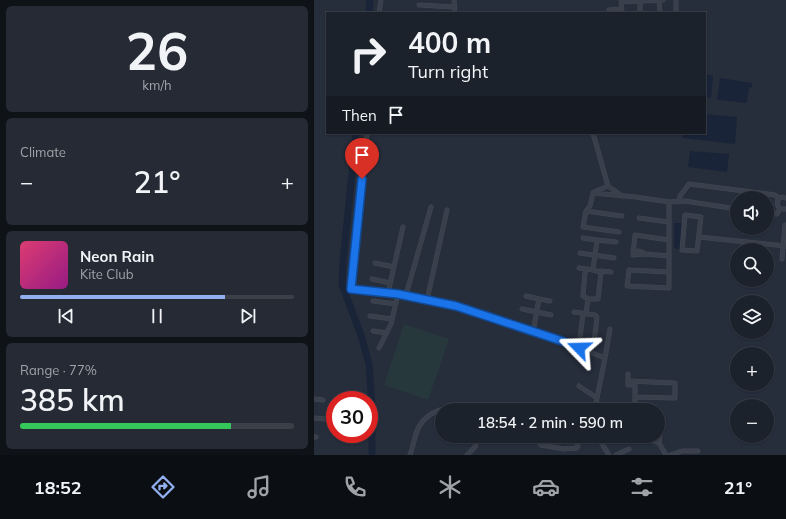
<!DOCTYPE html>
<meta charset="utf-8">
<style>
body{margin:0;font-family:Mulish,sans-serif;background:#252a34;color:#f1f3f6;height:100vh;display:flex;flex-direction:column;font-size:15px;white-space:nowrap}
*{box-sizing:border-box;margin:0}
p{font-size:13px;color:#a0a4a9}
.icon{flex:none;width:22px;height:22px;fill:none;stroke:currentColor;stroke-width:2;stroke-linecap:round;stroke-linejoin:round}
.map{position:relative;flex:1;overflow:hidden}
.details{display:flex;flex-direction:column;gap:6px;padding:6px;background:#0f1318;width:314px}
.details>*{flex:none}
.hud{position:absolute;left:12px;top:12px;width:380px;height:122px;border-radius:0px;box-shadow:0 1px 3px #0004,0 0 0 1px #3a3f48;background:#1c222c;color:#f1f3f6;overflow:hidden}
.controls{position:absolute;left:416px;top:191px;display:grid;gap:8px}
.controls a{display:grid;place-items:center;width:44px;height:44px;border-radius:50%;background:#1c222c;box-shadow:0 1px 3px #0004,0 0 0 1px #3a3f48;font-size:20px}
.speed{position:absolute;left:12px;top:391px;display:flex;gap:8px;font-size:20px;font-weight:700;text-align:center}
.speed>*{display:grid;place-content:center;width:52px;height:52px;border-radius:50%;background:#1c222c;box-shadow:0 1px 3px #0004,0 0 0 1px #3a3f48;line-height:1}
.speed .limit{border:6px solid #d22;background:#fff;color:#111}
.pin{position:absolute;display:grid;place-items:center;width:34px;height:34px;color:#fff;margin:-41px -17px;border-radius:50% 50% 50% 0;rotate:-45deg;box-shadow:0 0 4px #0007}
.pin .icon{rotate:45deg}
.me{position:absolute;width:44px;margin:-22px;rotate:292deg;stroke-linejoin:round;filter:drop-shadow(0 0 3px #0008)}
.turn{display:flex;align-items:center;gap:14px;height:84px;padding:0 16px;font-size:18px}
.turn .icon{width:52px;height:52px;stroke-width:2.5}
.turn b{display:block;font-size:28px;line-height:34px}
.then{display:flex;align-items:center;height:38px;padding:0 16px;background:#0003;gap:8px;font-size:15px}
.big{font-size:30px;font-weight:600;line-height:1.1}
.details .tile{flex:1;display:flex;flex-direction:column;justify-content:center;gap:6px;min-width:0;padding:0 14px;border-radius:6px;background:#252a34}
.details .dial{align-items:center;gap:0}
.dial b{font-size:52px;line-height:1}
.song{display:flex;align-items:center;gap:12px}
.cover{width:48px;height:48px;border-radius:6px;background:linear-gradient(135deg,hsl(340 70% 55%),hsl(310 70% 35%))}
.played{height:4px;border-radius:2px;background:linear-gradient(90deg,#92afef 75%,#3a3f48 75%)}
.keys{display:flex;justify-content:space-around;direction:ltr}
.heat{display:flex;justify-content:space-between;align-items:center;font-size:22px;direction:ltr}
.charge{height:6px;border-radius:3px;background:linear-gradient(90deg,#34c759 77%,#3a3f48 0)}
.trip{position:absolute;left:121px;top:403px;width:230px;height:40px;border-radius:20px;background:#1c222c;box-shadow:0 1px 3px #0004,0 0 0 1px #3a3f48;font-weight:600;line-height:40px;text-align:center}
.menu{display:flex;height:64px;justify-content:space-around;align-items:center;background:#0b0e12;color:#a0a4a9}
.menu .icon{width:28px;height:28px}
.menu .selected{color:#92afef}
.menu b{font-size:18px;color:#f1f3f6}
main{display:flex;flex:1;min-height:0}
.map>svg:first-child{display:block}
</style>
<main>
<section class="details">
<div class="tile dial"><b>26</b><p>km/h</p></div>
<div class="tile"><p>Climate</p>
<div class="heat"><a>−</a><b class="big">21°</b><a>+</a></div>
</div>
<div class="tile">
<div class="song"><i class="cover"></i><div><b>Neon Rain</b><p>Kite Club</p></div></div>
<div class="played"></div>
<div class="keys"><svg class="icon" aria-label="previous" viewBox="0 0 24 24"><path d="M18 5L8 12l10 7zM5 5v14"/></svg><svg class="icon" aria-label="pause" viewBox="0 0 24 24"><path d="M8 5v14M16 5v14"/></svg><svg class="icon" aria-label="next" viewBox="0 0 24 24"><path d="M6 5l10 7-10 7zM19 5v14"/></svg></div>
</div>
<div class="tile"><p>Range · 77%</p><b class="big">385 km</b><div class="charge"></div></div>
</section>
<div class="map">
<svg width="472" height="455" viewBox="0 0 472 455">
<rect width="100%" height="100%" fill="#262d3b"/>
<path fill="#27383c" d="M90 324 135 339 114 400 70 385Z"/>
<path fill="#1a2438" d="M391 74 399 76 397 98 391 97Z
M406 78 438 83V87L435 88 433 102 432 103 405 100 403 99Z
M391 114 423 117 421 144 368 138 369 133H391Z
M376 151 415 154 413 172 374 167Z
M360 223H369L367 250 360 248Z"/>
<g fill="none" stroke-linecap="round" stroke-linejoin="round">
<path stroke="#1a2438" stroke-width="7" d="M55 13 56 0
M42 133 29 262 28 285 47 335 55 364 58 406V455"/>
<g stroke="#424854" stroke-width="5">
<path id="minor" d="M140 0 141 13
M307 0 308 13
M326 0V13
M345 0 346 13
M362 0V13
M307 2 349 0
M105 5 140 7
M295 10 307 9
M65 13 67 0
M53 133 37 289 92 295 142 306 248 341 291 358 282 403 294 407 298 410
M279 133 294 186 308 196
M280 192 294 186
M472 198C463 195 461 204 466 209H472
M365 202 366 196 375 184 461 195 465 198
M272 211 308 216
M453 213 463 214 466 209
M371 215 387 217 383 251 368 250Z
M325 218 355 222
M305 232 269 227 272 211 276 206 279 193 322 197 355 202 371 201 423 209
M385 237 472 246
M269 238 283 240 279 270 273 269 271 273 269 296 274 299 272 314
M283 240 302 242
M319 250 328 252 331 254 355 256
M266 253 300 258
M331 254 319 255 321 235 355 240
M468 259 471 225
M61 263 80 267
M265 268 273 269
M287 271 297 272
M355 272 315 270 313 286 355 288V202
M58 279 76 283
M74 293 89 227
M92 295 117 207
M212 296 225 299 219 332
M225 299 236 301
M274 299H284L287 272 279 270
M113 300 133 210
M59 301 82 304
M208 309 237 315
M260 312 281 315 283 317 280 343 276 344 265 343
M56 316 78 319
M59 331 73 333
M265 345 269 314
M65 348 77 324 84 294
M291 358 296 329
M314 374V385H321
M314 381 361 383V398L321 397
M265 386 283 398
M0 399 9 400
M281 410 282 403
M321 410V381
M0 418 12 419
M236 436H253
M283 436 295 455
M326 436 345 443 352 455
M0 437H2
M225 442 227 445 250 449 263 448 264 446 262 439 270 436
M345 443 348 419
M96 455C100 445 100 434 106 425 114 412 134 404 148 410
M153 455 161 447 164 436
M302 455 315 449
M356 455 368 451H384"/>
</g>
<use href="#minor" stroke="#393f4b" stroke-width="4"/>
</g>
<g fill="none" stroke-linecap="round" stroke-linejoin="round">
<g stroke="#114b97" stroke-width="10">
<path id="route" d="M48 179 37 289 84 294 142 306 248 341 265 348"/>
</g>
<use href="#route" stroke="#1a73e8" stroke-width="7"/>
</g>
</svg>
<div class="controls">
<a><svg class="icon" aria-label="sound" viewBox="0 0 24 24"><path d="M4 9h4l5-4v14l-5-4H4zM17 9q2 3 0 6"/></svg></a>
<a><svg class="icon" aria-label="search" viewBox="0 0 24 24"><circle cx="10" cy="10" r="6"/><path d="M15 15l6 6"/></svg></a>
<a><svg class="icon" aria-label="layers" viewBox="0 0 24 24"><path d="M12 4l9 5-9 5-9-5zM3 14l9 5 9-5"/></svg></a>
<a>+</a>
<a>−</a>
</div>
<div class="speed"><div class="limit">30</div></div>
<div class="pin" style="left:48px;top:179px;background:#d93025"><svg class="icon" aria-label="arrive" viewBox="0 0 24 24"><path d="M6 21V4h12l-3 4 3 4H6"/></svg></div>
<svg class="me" style="left:265px;top:348px" viewBox="-20 -20 40 40"><path d="M0-17L14 15 0 8-14 15z" fill="#1a73e8" stroke="#fff" stroke-width="4"/></svg>
<div class="trip">18:54 · 2 min · 590 m</div>
<div class="hud">
<div class="turn"><svg class="icon" aria-label="right" viewBox="0 0 24 24"><path d="M7 20v-9h11M14 6l5 5-5 5"/></svg><div><b>400 m</b>Turn right</div></div>
<div class="then">Then<svg class="icon" aria-label="arrive" viewBox="0 0 24 24"><path d="M6 21V4h12l-3 4 3 4H6"/></svg></div>
</div>
</div>
</main>
<nav class="menu">
<b>18:52</b>
<svg class="icon selected" aria-label="directions" viewBox="0 0 24 24"><path d="M12 3l9 9-9 9-9-9zM9 14v-3h6M13 9l2 2-2 2"/></svg>
<svg class="icon" aria-label="music" viewBox="0 0 24 24"><path d="M9 18V5l10-2v13"/><circle cx="6" cy="18" r="3"/><circle cx="16" cy="16" r="3"/></svg>
<svg class="icon" aria-label="phone" viewBox="0 0 24 24"><path d="M5 4h4l2 5-3 2q2 4 5 5l2-3 5 2v4C11 20 4 13 5 4z"/></svg>
<svg class="icon" aria-label="climate" viewBox="0 0 24 24"><path d="M12 3v18M4 7l16 10M4 17L20 7"/></svg>
<svg class="icon" aria-label="car" viewBox="0 0 24 24"><path d="M5 17H2v-5l4-1 3-4h7l3 4 3 1v5h-3M9 17h6M6 11h13"/><circle cx="7" cy="17" r="2"/><circle cx="17" cy="17" r="2"/></svg>
<svg class="icon" aria-label="filters" viewBox="0 0 24 24"><path d="M4 7h16M4 17h16"/><circle cx="9" cy="7" r="2"/><circle cx="15" cy="17" r="2"/></svg>
<b>21°</b>
</nav>
